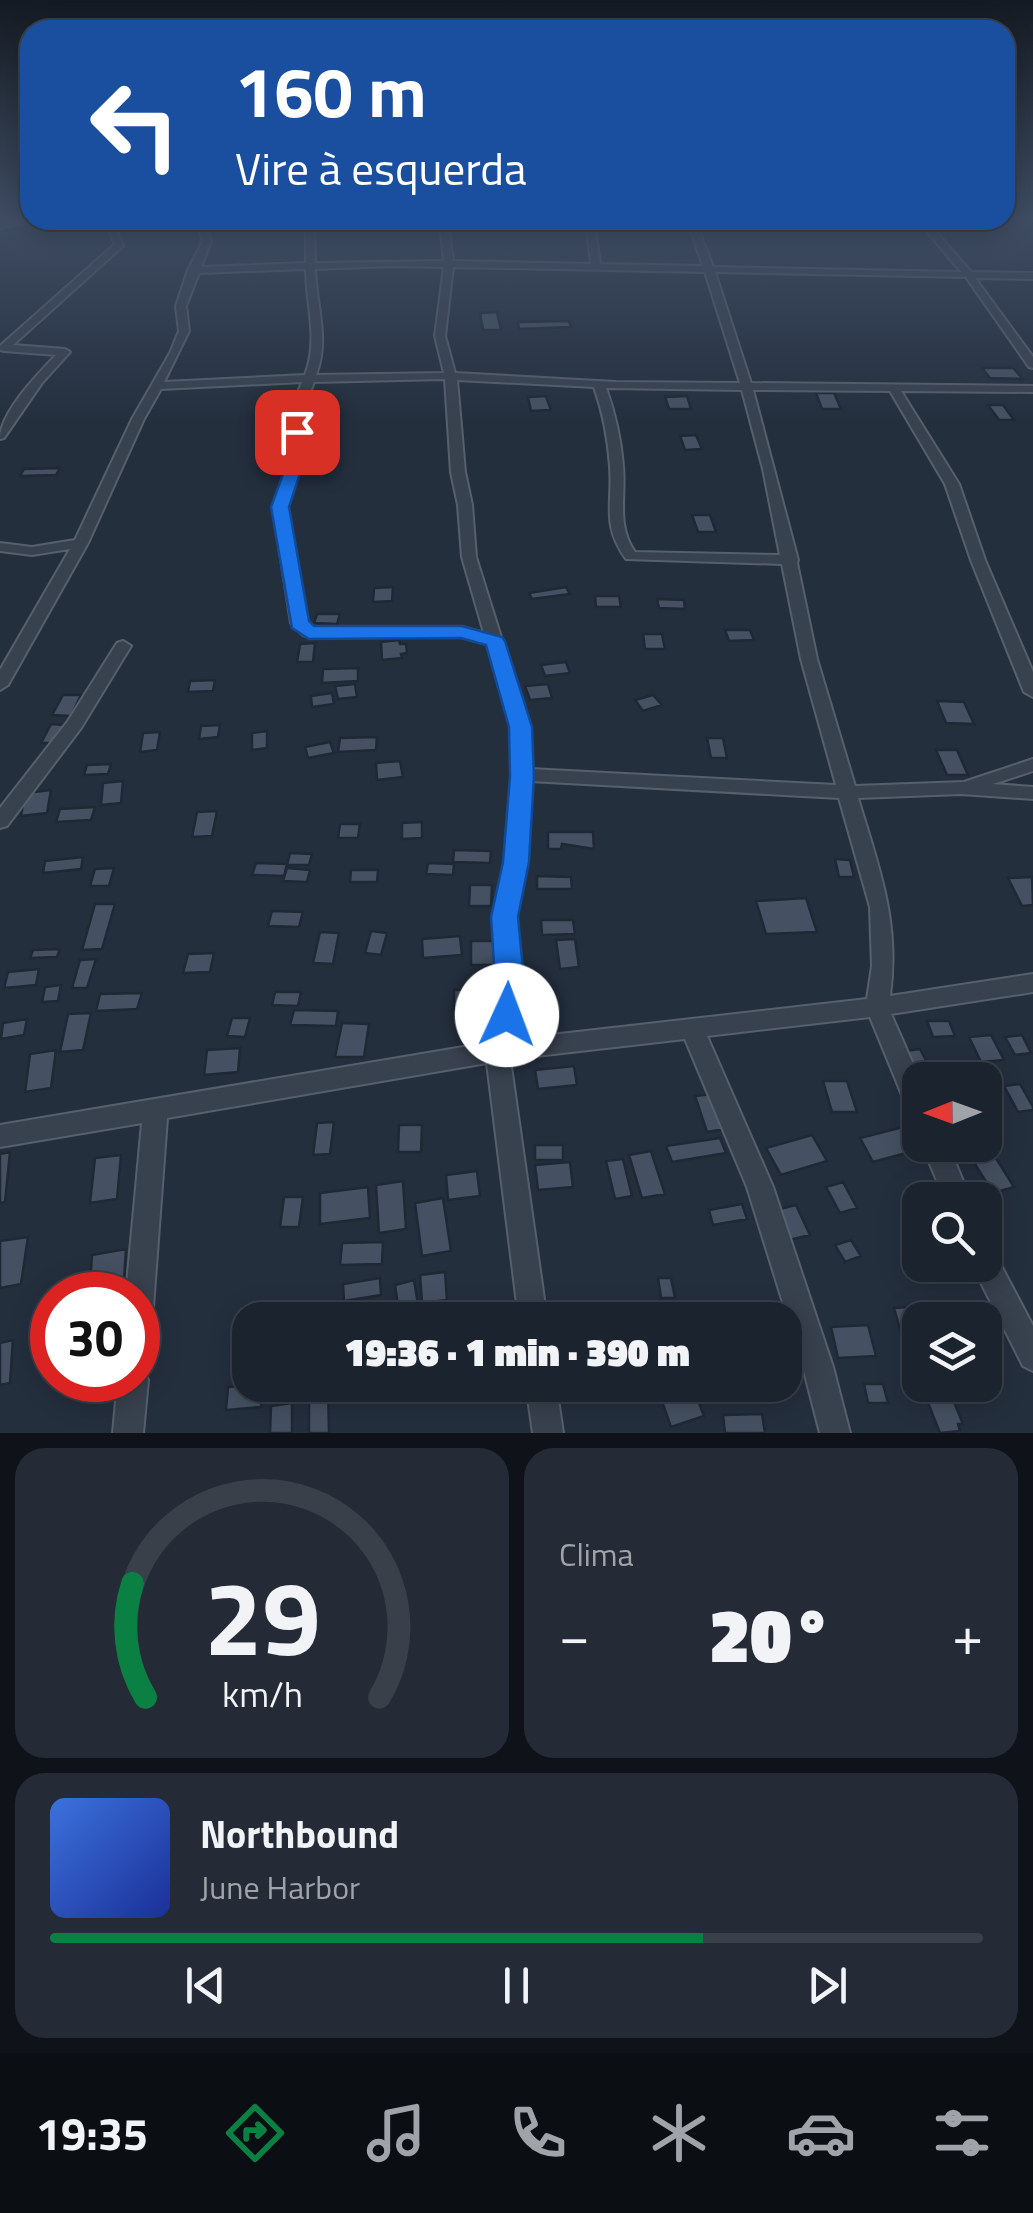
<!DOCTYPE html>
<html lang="pt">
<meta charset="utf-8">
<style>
body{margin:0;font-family:"Titillium Web",sans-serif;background:#242b36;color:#f1f3f6;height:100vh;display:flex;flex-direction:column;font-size:38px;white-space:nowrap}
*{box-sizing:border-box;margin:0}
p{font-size:32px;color:#a0a4aa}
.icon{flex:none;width:55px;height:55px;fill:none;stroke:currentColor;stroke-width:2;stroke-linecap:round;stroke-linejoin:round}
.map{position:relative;height:1433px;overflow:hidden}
.drawer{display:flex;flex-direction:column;gap:15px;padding:15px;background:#0f1319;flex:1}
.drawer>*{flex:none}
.top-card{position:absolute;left:20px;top:20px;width:995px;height:210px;border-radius:30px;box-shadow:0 5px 25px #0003,0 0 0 2px #39404a;background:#1a4fa0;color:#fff;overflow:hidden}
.needle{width:65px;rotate:269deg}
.fabs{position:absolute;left:902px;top:1062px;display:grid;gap:20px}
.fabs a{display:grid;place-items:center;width:100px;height:100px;border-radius:20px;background:#1b232e;box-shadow:0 5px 25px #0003,0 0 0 2px #39404a;font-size:50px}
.speed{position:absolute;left:30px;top:1272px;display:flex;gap:20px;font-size:50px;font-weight:700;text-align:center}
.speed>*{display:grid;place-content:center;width:130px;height:130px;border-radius:50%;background:#1b232e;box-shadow:0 5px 25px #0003,0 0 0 2px #39404a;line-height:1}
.speed .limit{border:15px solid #d22;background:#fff;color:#111}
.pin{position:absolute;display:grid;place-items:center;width:85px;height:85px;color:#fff;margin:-42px;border-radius:20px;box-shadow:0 5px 15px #0006}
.me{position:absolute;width:110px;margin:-55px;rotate:2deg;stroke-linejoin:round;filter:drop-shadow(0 0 8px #0008)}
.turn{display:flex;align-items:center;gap:35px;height:210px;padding:0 50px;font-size:45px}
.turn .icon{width:130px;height:130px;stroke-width:2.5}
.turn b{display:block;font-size:70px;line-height:85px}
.big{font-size:75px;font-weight:800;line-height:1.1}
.drawer .tile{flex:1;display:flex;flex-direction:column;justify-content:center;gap:15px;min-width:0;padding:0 35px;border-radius:30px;background:#242b36}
.drawer .dial{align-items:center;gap:0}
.dial svg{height:260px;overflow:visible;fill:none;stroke:#39404a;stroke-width:7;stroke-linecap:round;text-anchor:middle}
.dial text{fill:#f1f3f6;stroke:none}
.song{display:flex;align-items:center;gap:30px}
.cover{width:120px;height:120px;border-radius:15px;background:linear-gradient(135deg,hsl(220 70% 55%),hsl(230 70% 35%))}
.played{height:10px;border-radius:5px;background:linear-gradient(90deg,#0b8043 70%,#39404a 70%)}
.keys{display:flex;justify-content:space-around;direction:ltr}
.heat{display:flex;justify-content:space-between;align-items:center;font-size:55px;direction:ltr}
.drawer .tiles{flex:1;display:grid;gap:15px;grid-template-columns:1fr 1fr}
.tile:last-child{grid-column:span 2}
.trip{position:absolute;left:232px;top:1302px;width:570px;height:100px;border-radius:30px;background:#1b232e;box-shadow:0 5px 25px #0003,0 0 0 2px #39404a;font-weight:800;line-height:100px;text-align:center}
.dock{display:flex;height:160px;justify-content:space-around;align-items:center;background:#0b0e12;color:#a0a4aa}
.dock .icon{width:70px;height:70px}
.dock .current{color:#0b8043}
.dock b{font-size:45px;color:#f1f3f6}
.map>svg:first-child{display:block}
</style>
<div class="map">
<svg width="1033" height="1433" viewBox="0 0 1033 1433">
<rect width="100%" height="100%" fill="#242f3e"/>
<path fill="#455162" stroke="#1f2835" stroke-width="2.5" d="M497 312 501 330H483L480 313Z
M569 321 571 327 519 329 518 322Z
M982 368H1013L1023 379 990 378Z
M816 393H834L841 409H822Z
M546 396 551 410 531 411 528 397Z
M687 396 691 409H669L665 397Z
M988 405H1003L1014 420H999Z
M696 435 702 449 685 450 680 436Z
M60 468 56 475 20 476 24 469Z
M692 515H710L716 532H698Z
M393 587 392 601 373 602 374 588Z
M566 587 570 594 532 599 529 593Z
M595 596H619L621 607H596Z
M657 599 684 600 685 609 659 608Z
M317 614H340L337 624 314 623Z
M725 630H750L754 640 729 641Z
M643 634H662L665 649H645Z
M399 640 400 644H406L407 653 401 654 402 658 382 660 381 642Z
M315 643 313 662H297L300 644Z
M566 662 570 673 545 676 541 665Z
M358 668V681L322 683 323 669Z
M215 680 213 691 188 692 190 681Z
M355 684 357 697 338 699 335 686Z
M548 684 552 698 530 700 525 686Z
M332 693 334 704 312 707 311 696Z
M63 695H81L71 716 52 715Z
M653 695 662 705 643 711 635 700Z
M937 701 964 702 974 724 946 723Z
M51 724 65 725 55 743H41Z
M220 725 218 737 199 739 201 726Z
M267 731V748L252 750V733Z
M160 732 157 750 140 752 143 733Z
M377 737 376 750 338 752 340 738Z
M707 738H723L727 758H711Z
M330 742 334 753 308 758 305 747Z
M936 750H957L968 775H947Z
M400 761 403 777 377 780 376 763Z
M111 764 108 774 84 775 87 765Z
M123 781 121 803 101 805 103 783Z
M51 790 47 813 21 816 25 793Z
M95 807 91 820 56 822 60 809Z
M217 811 212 836 192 837 197 812Z
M422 822V838L402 839V823Z
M340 824H360L358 838H338Z
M548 832H593L594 849 562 844 561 849H548Z
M454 850 491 851 490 863 453 862Z
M290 853 312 854 309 865H287Z
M83 857 81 869 43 873 45 861Z
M835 859 850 860 854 877H839Z
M256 863 287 864 284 876 252 875Z
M428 863 454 864 453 875 426 874Z
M114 868 109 886H90L95 869Z
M287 868 310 870 307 882 283 881Z
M351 870H378L377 882H350Z
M537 876 571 877 572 889H537Z
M1032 877 1033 905 1022 906 1008 878Z
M470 885H492L491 906H469Z
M806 898 817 932 766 934 756 901Z
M95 904H115L102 949 82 950Z
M272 911 303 912 299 927 268 926Z
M541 920H573L575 934 542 935Z
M371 931 387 933 381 955 365 953Z
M320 932 339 933 333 964 313 963Z
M460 936 462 955 423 958 422 939Z
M575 939 579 967 560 969 556 940Z
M471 941H496L495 965H471Z
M60 949 57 957 30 958 33 950Z
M214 953 210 972 183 973 188 954Z
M96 959 87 988H72L80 960Z
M39 969 36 985 4 988 8 972Z
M61 985 58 1001 42 1002 45 987Z
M496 989V1007L454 1009V990Z
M275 992H301L298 1006 272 1005Z
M142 993 137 1009 96 1011 100 994Z
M548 997 555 1025 535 1028 529 999Z
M294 1010 338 1011 336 1026 290 1025Z
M91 1013 83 1050 60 1052 68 1014Z
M232 1018H250L245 1037 227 1036Z
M27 1019 24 1035 1 1039 3 1023Z
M927 1021H949L955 1036 933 1037Z
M342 1023 369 1024 364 1057H335Z
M991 1035 1004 1060 981 1062 969 1037Z
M1022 1035 1031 1053 1015 1055 1005 1037Z
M240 1048 238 1072 204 1075 207 1050Z
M920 1049 929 1066 914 1069 905 1051Z
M56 1050 51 1088 25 1092 30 1054Z
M574 1066 577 1085 538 1089 535 1070Z
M823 1081H847L857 1112H832Z
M1020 1084 1033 1107V1110L1018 1112 1004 1086Z
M712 1094 724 1129 707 1132 695 1096Z
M334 1122 330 1154 313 1155 317 1123Z
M399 1125H422L421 1152H398Z
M907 1126 921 1149 873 1162 860 1138Z
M812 1135 827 1161 781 1175 766 1148Z
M720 1138 726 1153 672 1162 666 1146Z
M535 1145H563V1160H535Z
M651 1151 665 1194 642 1198 629 1155Z
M10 1152 5 1202 0 1203V1154Z
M121 1155 117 1199 90 1203 95 1158Z
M994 1155 1014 1187 993 1193 973 1161Z
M623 1159 632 1196 615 1199 606 1161Z
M570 1162 573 1187 538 1190 535 1165Z
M477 1171 480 1196 448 1200 446 1175Z
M403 1181 406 1229 379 1233 376 1185Z
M843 1182 857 1208 840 1213 826 1187Z
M368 1187 370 1218 320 1224V1193Z
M284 1197H303L299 1227H280Z
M443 1198 451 1251 422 1256 415 1203Z
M742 1204 747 1219 713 1225 709 1210Z
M796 1205 810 1235 789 1240 776 1210Z
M28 1237 21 1284 0 1288V1241Z
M851 1240 861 1256 845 1262 835 1245Z
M383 1242 382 1264 340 1265 342 1243Z
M126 1249 123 1295H89L92 1255Z
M445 1272 447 1300 422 1303 420 1275Z
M380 1278 381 1295 344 1301 343 1284Z
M658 1278H671L675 1298H661Z
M414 1280 420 1316 400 1320 395 1285Z
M319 1305V1320H300L301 1307Z
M924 1306 928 1320H920V1364H910L894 1308Z
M634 1311 636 1320H583L582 1313Z
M868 1325 876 1356 838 1358 831 1327Z
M13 1340 10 1383 0 1385V1343Z
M864 1384H883L888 1403H868Z
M262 1385 261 1407 226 1410 228 1387Z
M309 1385H328L329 1433H309Z
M676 1385H692L704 1416 671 1427 658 1390Z
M921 1385H947L963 1424H958L960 1431 940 1433Z
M292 1403V1433H270L271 1406Z
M762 1414 765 1433H725L723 1415Z"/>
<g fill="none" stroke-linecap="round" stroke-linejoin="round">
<g stroke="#565f6c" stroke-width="4">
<path id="street" d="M22 219 39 220 0 228V222Z
M105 220H113L123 246 13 345 65 349 70 352 42 383 4 438 0 439C0 412 38 374 56 355L4 351 0 350V346L115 244Z
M196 220H204L211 241 201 267 306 263V220H314L315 263 444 261 441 232 446 220H454L449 232 453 261 591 264 586 220H594L600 264 703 266 687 220H695L713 267 961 272 917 220H926L971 272 1033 273V279L975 278 1033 357V368L1029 367 966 277 715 272 751 383 1033 386V392L901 391 959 484 985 560 1033 672V697L1024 692 971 560 945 484 890 391 753 390 798 560 797 563 817 659 855 786 964 782 1033 759V771L993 784 1033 787V799L961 794 858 798C879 869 900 920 890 996L1033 974V992L891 1014 920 1080V1120L911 1117 870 1017 707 1036 773 1187 833 1367 850 1433H820L803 1367 747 1187 685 1039 510 1059 547 1320H519L487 1063 167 1118 152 1321 148 1331 138 1335V1295H126L142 1123 0 1147V1125L493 1042 498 980 494 917 506 862 511 806V727L487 644 461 637H309L303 635 291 623 273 507 293 453 289 415 302 382 161 389 144 419 88 543 8 685 0 690V670L70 549 32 555 0 551V543L32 547 75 540 132 419 170 353 179 331 176 306 188 270 203 241ZM392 266 444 267 435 336 444 373 316 375C330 339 316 305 315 269ZM453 267 705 272 740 383 616 382 455 373 445 336ZM306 269C306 306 319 339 305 375L164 382 189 331 186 306 199 273ZM445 379 451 472 458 505 462 557 484 633 462 627H313L307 621 287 507 305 453 301 415 314 382ZM457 380 594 387C603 412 608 439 610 466 613 505 601 524 626 559L782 564 801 659 836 785 530 769 529 727 476 557 472 505 465 472ZM606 388 742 390 763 469 780 555 635 552C616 525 626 497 623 466 621 439 615 413 606 388ZM530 781 839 798 870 907 872 966 867 999 516 1039 520 980 516 917 526 862Z
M123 641 131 646 81 728 7 826 0 828V808L68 721 117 643Z
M922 1145H948L971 1200H945Z
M985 1250 995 1254 1033 1326V1371L1023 1366 972 1265H985Z
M138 1367 143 1370 148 1380 143 1433H113L118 1380H138Z
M526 1385H556L563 1433H533Z"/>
</g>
<use href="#street" fill="#38414e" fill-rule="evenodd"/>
</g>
<linearGradient id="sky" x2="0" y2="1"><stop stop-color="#141a22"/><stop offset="0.52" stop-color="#3f4d63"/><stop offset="1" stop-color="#3f4d63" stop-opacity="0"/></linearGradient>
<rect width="1033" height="420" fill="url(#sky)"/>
<path fill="#1a73e8" stroke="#114b97" stroke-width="2.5" d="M297 427 305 432 307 452 289 507 309 621 314 626H462L502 637 505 641 532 727 534 776 529 862 518 917 524 980 522 1015 518 1024 507 1027 496 1024 492 1015 495 980 491 917 503 862 510 776 509 727 486 645 461 638 309 639 292 628 271 507 291 452 289 432Z"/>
</svg>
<div class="fabs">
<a><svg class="needle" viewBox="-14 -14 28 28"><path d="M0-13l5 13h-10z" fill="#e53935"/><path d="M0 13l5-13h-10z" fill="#a0a4aa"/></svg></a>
<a><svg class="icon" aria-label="search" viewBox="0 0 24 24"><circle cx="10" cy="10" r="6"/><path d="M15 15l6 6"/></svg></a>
<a><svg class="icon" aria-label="layers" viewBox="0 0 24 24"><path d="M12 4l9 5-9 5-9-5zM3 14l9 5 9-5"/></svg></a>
</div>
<div class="speed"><div class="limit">30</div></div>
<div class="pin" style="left:297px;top:432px;background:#d93025"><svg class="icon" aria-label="arrive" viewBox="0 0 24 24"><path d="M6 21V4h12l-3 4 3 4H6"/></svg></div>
<svg class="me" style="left:507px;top:1015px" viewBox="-20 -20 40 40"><circle r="19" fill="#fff"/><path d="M0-13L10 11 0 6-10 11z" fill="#1a73e8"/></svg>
<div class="trip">19:36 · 1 min · 390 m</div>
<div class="top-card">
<div class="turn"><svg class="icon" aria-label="left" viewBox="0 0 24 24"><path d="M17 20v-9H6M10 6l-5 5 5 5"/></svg><div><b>160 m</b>Vire à esquerda</div></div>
</div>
</div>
<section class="drawer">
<div class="tiles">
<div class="tile dial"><svg viewBox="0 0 100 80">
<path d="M14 69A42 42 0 1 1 86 69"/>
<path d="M14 69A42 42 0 0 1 10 34" stroke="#0b8043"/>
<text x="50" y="56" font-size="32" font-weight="700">29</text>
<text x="50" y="72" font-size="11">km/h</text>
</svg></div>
<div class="tile"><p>Clima</p>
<div class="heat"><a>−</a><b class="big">20°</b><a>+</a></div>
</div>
<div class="tile">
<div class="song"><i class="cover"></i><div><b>Northbound</b><p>June Harbor</p></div></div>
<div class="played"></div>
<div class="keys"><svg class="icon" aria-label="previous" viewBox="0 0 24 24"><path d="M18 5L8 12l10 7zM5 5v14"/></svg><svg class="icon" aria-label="pause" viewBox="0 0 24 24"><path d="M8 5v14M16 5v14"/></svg><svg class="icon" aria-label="next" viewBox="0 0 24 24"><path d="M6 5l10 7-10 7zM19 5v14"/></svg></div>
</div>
</div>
</section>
<nav class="dock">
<b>19:35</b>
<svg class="icon current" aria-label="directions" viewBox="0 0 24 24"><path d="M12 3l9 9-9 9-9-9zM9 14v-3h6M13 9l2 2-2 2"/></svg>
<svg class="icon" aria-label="music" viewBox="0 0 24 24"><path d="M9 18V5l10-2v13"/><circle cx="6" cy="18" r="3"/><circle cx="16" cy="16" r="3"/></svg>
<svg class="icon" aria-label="phone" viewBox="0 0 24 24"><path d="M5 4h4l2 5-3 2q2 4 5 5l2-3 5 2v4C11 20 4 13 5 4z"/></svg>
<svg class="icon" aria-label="climate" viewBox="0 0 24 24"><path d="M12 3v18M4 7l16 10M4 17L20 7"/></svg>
<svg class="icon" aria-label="car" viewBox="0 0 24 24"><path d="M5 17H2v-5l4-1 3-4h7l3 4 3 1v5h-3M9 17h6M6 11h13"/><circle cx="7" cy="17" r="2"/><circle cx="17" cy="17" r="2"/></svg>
<svg class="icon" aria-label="filters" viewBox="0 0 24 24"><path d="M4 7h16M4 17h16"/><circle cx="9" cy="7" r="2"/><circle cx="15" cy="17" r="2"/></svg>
</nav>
